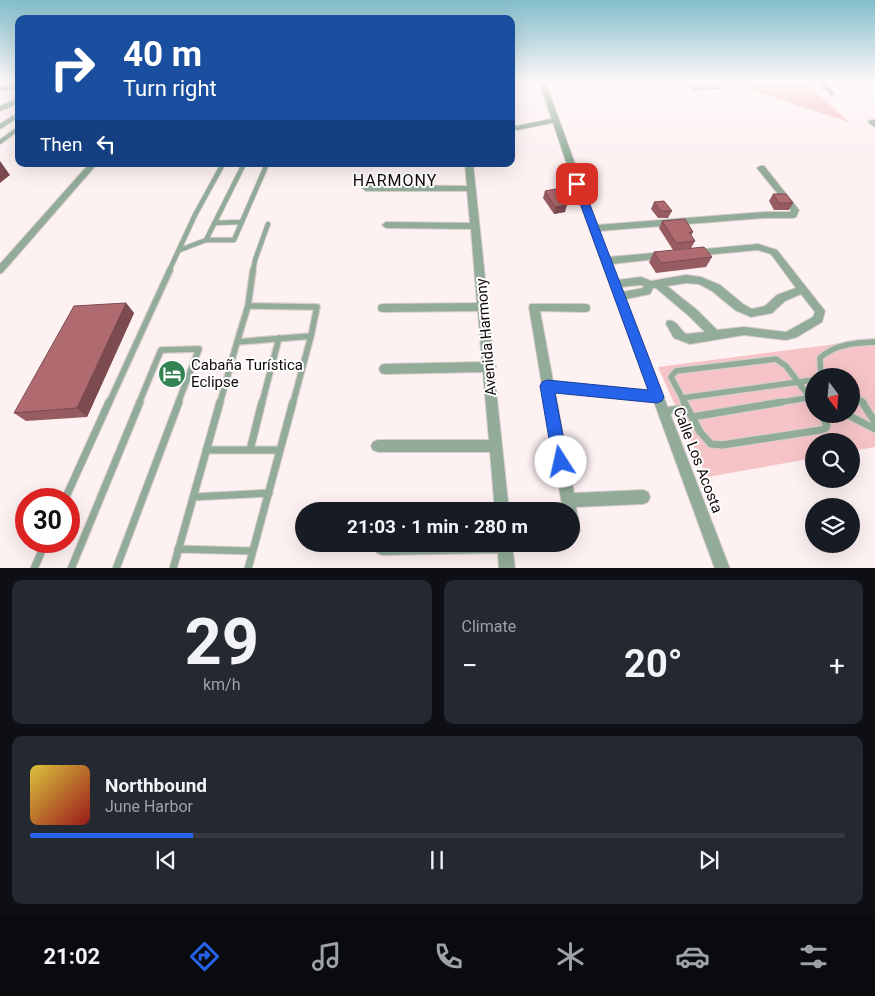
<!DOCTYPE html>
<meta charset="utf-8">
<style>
body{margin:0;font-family:Roboto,sans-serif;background:#242831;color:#f1f3f6;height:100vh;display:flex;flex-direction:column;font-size:19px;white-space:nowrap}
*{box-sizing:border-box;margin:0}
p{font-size:16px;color:#9ea1a6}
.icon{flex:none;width:28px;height:28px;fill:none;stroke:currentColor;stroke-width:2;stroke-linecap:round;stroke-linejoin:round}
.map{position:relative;height:568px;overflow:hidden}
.sheet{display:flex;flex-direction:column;gap:12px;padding:12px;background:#0d0f14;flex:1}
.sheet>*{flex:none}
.guide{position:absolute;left:15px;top:15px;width:500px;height:152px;border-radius:10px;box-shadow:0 5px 20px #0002;background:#1a4fa0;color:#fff;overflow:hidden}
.needle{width:32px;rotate:164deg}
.buttons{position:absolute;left:805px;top:368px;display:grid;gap:10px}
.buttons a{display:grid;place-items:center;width:55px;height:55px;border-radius:50%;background:#171b24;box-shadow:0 5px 20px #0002;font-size:25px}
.speed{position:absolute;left:15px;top:488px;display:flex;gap:10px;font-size:25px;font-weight:700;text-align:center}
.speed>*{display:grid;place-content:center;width:65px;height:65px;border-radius:50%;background:#171b24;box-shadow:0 5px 20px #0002;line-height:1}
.speed .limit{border:8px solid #d22;background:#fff;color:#111}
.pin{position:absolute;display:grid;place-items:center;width:42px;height:42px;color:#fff;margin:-21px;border-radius:10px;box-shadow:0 2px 8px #0006}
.me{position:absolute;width:55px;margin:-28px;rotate:350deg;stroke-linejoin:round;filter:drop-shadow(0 0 4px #0008)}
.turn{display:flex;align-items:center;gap:18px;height:105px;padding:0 25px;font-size:22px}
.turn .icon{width:65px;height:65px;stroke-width:2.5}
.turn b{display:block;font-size:35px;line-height:42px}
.then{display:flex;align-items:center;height:48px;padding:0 25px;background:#0003;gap:10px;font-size:19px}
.big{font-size:38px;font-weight:700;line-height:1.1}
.sheet .widget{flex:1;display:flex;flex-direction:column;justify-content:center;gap:8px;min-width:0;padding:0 18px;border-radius:10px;background:#242831}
.sheet .dial{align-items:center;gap:0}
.dial b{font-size:65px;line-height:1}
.song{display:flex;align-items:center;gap:15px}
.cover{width:60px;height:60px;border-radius:8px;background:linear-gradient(135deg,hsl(50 70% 55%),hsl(0 70% 35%))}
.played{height:5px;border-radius:2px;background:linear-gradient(90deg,#2563eb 20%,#363941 20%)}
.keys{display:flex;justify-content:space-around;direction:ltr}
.heat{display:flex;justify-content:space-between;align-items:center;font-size:28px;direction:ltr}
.sheet .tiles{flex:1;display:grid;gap:12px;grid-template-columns:1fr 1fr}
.widget:last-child{grid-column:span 2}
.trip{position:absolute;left:295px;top:502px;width:285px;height:50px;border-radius:25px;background:#171b24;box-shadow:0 5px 20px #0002;font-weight:700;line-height:50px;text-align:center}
.tabs{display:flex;height:80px;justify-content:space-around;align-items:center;background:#090b0e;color:#9ea1a6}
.tabs .icon{width:35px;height:35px}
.tabs .current{color:#2563eb}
.tabs b{font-size:22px;color:#f1f3f6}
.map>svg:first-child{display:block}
</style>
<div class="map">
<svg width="875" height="569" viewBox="0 0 875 569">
<rect width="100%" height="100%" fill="#fdf1f2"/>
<path fill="#f6c4c7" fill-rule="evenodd" d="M743 81H803L849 122 754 91Z
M875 339V447L851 451V441H814V458L707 477 658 367ZM814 376H851V414H814Z"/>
<path fill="#8dca9f" stroke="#689072" d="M685 81H711L720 88 693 90Z"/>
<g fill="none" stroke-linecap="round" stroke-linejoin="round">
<g stroke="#d8cccd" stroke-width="5.5">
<path id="service-far3" d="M819 81 832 93
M511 127 517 128 556 120
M0 142 19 128"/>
</g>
<g stroke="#d8cccd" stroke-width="6">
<path id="service-far2" d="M214 223 241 222
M206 240 244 164
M180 250 206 240H234L267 164
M169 271 195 215 223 164
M253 271 255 260 268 224"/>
</g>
<g stroke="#d8cccd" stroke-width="8">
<path id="service-far1" d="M248 306 253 270
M237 342 248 306 317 307 311 336
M821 376 820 358C835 344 855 343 875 342
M851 393 864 403
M682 398 814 380
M109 403 170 270
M139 403 161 350 199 349 178 403
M220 403 237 342 311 336 293 403
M262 403 279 338
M685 403 671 377 676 371 776 359 786 366 814 403
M775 403 814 397"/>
</g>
<g stroke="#d8cccd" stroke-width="9">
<path id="service" d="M684 402 700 432 711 444 722 445 821 430 826 428 827 425 821 414
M813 402 814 404
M862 402 875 422
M664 411 687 408
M846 414 875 429
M692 417 782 402
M206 450H280
M250 450 262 402
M193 497 269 493
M65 499 109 402
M178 549 253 551
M34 569 46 541
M71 569 140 402
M116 569 179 402
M173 569 220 402
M248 569 293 402"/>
</g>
<g stroke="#d8cccd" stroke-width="2">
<path id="minor" d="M539 81H545L597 225 764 212H790L791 210 757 168 761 166H764L799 210 796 217 793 218H764L599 231 609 257 665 252 670 255 665 258 612 264 618 280 641 277 651 281 686 275 701 277 720 285 743 304 752 309 765 306 777 295 796 288 771 254 758 250 694 256 689 253 694 250 758 244 777 250 825 311 822 322 797 337 786 340 744 335 690 344 674 338 666 324 667 321C676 318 679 329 686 334L705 332 689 316 656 288H653L650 294 626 299 730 569H715L654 402 555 392 574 493 643 490 648 492 650 497 648 502 643 504 576 507 580 530 578 535 571 537V511H563L529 307 530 304H585L589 305 590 308 589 311 585 312 540 311 553 381 649 391 579 200ZM686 283 699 284 712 291 735 310 751 317 772 313 785 301 801 294 815 312 813 317 786 332 744 327 717 330 697 310 667 286ZM640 285 644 286 643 288 623 292 621 287Z
M19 84V88L0 91V87Z
M19 98V103L0 111V106Z
M19 112V117L0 129V124Z
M871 120H875V127L868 122Z
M89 164H97L3 272 0 274V264Z
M465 164H473L494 363 496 367 494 370 509 511H495L490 452H378L373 450 371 446 373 442 378 440H489L483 372 385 374 381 373 379 369 381 365 385 364 482 362 478 311 383 312 379 311 378 308 379 305 383 304 477 303 471 229 386 228 382 225 386 222 470 223 467 191H366L362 188 366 185 467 186Z
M376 544H512L515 569H499L498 553 382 555 377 553 375 548Z"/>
</g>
<use href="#service-far3" stroke="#92ac99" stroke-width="4"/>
<use href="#service-far2" stroke="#92ac99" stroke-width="4.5"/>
<use href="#service-far1" stroke="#92ac99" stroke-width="5.5"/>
<use href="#service" stroke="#92ac99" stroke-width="7"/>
<use href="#minor" fill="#92ac99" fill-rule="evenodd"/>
</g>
<path fill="#975c61" d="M545 191 565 212 554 214 543 198Z
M773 194 793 203 789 210H774L769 201Z
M654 202 672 211 668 218H658L651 209Z
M662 221 693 232 691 236 695 241 691 248 673 250 659 228Z
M654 252 712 257 706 267 656 273 649 262Z
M126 303 134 313 87 417 26 421 14 413Z"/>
<path fill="#7b4b4f" d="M0 161 10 175 0 183Z
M567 205 565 212 554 214 555 207Z
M126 303 134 313 87 417 77 408Z"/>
<path fill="#b06b71" stroke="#7b4b4f" d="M556 189 567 205 555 207 545 191Z
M773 194H786L793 203H779Z
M664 201 672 211H661L654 202Z
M685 219 693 232H689L695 241 676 243 662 221Z
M704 247 712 257 661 263 654 252Z
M126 303 77 408 14 413 74 306Z"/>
<linearGradient id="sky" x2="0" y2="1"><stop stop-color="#83bdcb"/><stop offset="0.51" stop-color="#fef9f9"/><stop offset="1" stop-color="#fef9f9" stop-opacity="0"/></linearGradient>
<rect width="875" height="160" fill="url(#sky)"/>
<path fill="#2563eb" stroke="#184099" d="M577 181 582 184 664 397 662 401 657 403 555 393 568 462 566 467 561 470 556 467 553 462 540 386 542 382 547 380 648 390 573 184Z"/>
<defs>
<g id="hotel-disc" transform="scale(1.4375)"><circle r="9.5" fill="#338251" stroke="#fff"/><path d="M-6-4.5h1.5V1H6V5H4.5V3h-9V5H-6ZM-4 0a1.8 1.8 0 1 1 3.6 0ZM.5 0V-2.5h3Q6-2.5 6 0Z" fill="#fff"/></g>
</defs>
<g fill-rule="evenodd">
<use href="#hotel-disc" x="172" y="374"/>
</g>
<g text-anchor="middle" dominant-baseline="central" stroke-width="4" stroke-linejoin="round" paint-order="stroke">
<g font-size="15" fill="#130a0a" stroke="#fff">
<text transform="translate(486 337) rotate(-95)">Avenida Harmony</text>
<text transform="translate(698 460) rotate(69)">Calle Los Acosta</text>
</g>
<g font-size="15" fill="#130a0a" stroke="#fff" text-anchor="start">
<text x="191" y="365">Cabaña Turística<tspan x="191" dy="17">Eclipse</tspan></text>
</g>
<g font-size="16" letter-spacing="1" fill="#130a0a" stroke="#fff">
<text x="395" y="180">HARMONY</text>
</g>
</g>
</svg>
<div class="buttons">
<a><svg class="needle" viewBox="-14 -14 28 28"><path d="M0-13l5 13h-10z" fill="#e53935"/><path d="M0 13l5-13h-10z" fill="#9ea1a6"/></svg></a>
<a><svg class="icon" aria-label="search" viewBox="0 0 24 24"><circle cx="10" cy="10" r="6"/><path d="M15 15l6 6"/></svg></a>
<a><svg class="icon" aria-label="layers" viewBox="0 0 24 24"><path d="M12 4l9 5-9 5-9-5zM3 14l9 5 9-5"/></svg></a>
</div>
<div class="speed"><div class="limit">30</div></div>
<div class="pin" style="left:577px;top:184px;background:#d93025"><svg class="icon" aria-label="arrive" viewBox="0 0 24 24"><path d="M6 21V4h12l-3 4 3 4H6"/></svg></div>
<svg class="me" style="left:561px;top:462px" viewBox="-20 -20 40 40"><circle r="19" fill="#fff"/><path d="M0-13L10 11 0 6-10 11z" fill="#2563eb"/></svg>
<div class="trip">21:03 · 1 min · 280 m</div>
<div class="guide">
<div class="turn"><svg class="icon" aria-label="right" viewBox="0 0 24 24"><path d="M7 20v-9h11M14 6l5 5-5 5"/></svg><div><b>40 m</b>Turn right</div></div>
<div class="then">Then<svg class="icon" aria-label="left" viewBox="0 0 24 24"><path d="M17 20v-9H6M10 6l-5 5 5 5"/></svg></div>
</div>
</div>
<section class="sheet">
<div class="tiles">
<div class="widget dial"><b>29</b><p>km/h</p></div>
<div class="widget"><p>Climate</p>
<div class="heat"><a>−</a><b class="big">20°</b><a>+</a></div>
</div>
<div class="widget">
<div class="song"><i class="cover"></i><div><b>Northbound</b><p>June Harbor</p></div></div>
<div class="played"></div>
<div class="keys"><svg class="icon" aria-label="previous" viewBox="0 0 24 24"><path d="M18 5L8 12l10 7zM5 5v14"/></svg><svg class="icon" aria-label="pause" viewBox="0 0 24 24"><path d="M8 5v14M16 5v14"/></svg><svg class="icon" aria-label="next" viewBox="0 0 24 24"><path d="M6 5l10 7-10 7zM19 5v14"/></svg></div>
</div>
</div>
</section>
<nav class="tabs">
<b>21:02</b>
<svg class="icon current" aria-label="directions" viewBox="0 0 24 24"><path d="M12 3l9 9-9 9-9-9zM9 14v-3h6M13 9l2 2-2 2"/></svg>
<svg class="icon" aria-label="music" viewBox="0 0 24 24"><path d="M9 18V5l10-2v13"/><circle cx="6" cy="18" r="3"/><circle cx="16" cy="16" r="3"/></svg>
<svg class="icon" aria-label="phone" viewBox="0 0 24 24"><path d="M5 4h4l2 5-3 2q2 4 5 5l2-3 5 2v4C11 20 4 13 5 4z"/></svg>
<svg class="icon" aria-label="climate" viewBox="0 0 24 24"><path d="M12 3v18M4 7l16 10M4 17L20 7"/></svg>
<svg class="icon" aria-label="car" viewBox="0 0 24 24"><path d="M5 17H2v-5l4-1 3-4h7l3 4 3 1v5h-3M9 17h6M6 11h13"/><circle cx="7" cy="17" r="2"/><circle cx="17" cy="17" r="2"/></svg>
<svg class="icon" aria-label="filters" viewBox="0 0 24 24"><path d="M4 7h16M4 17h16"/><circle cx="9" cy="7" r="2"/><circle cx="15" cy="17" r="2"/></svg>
</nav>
